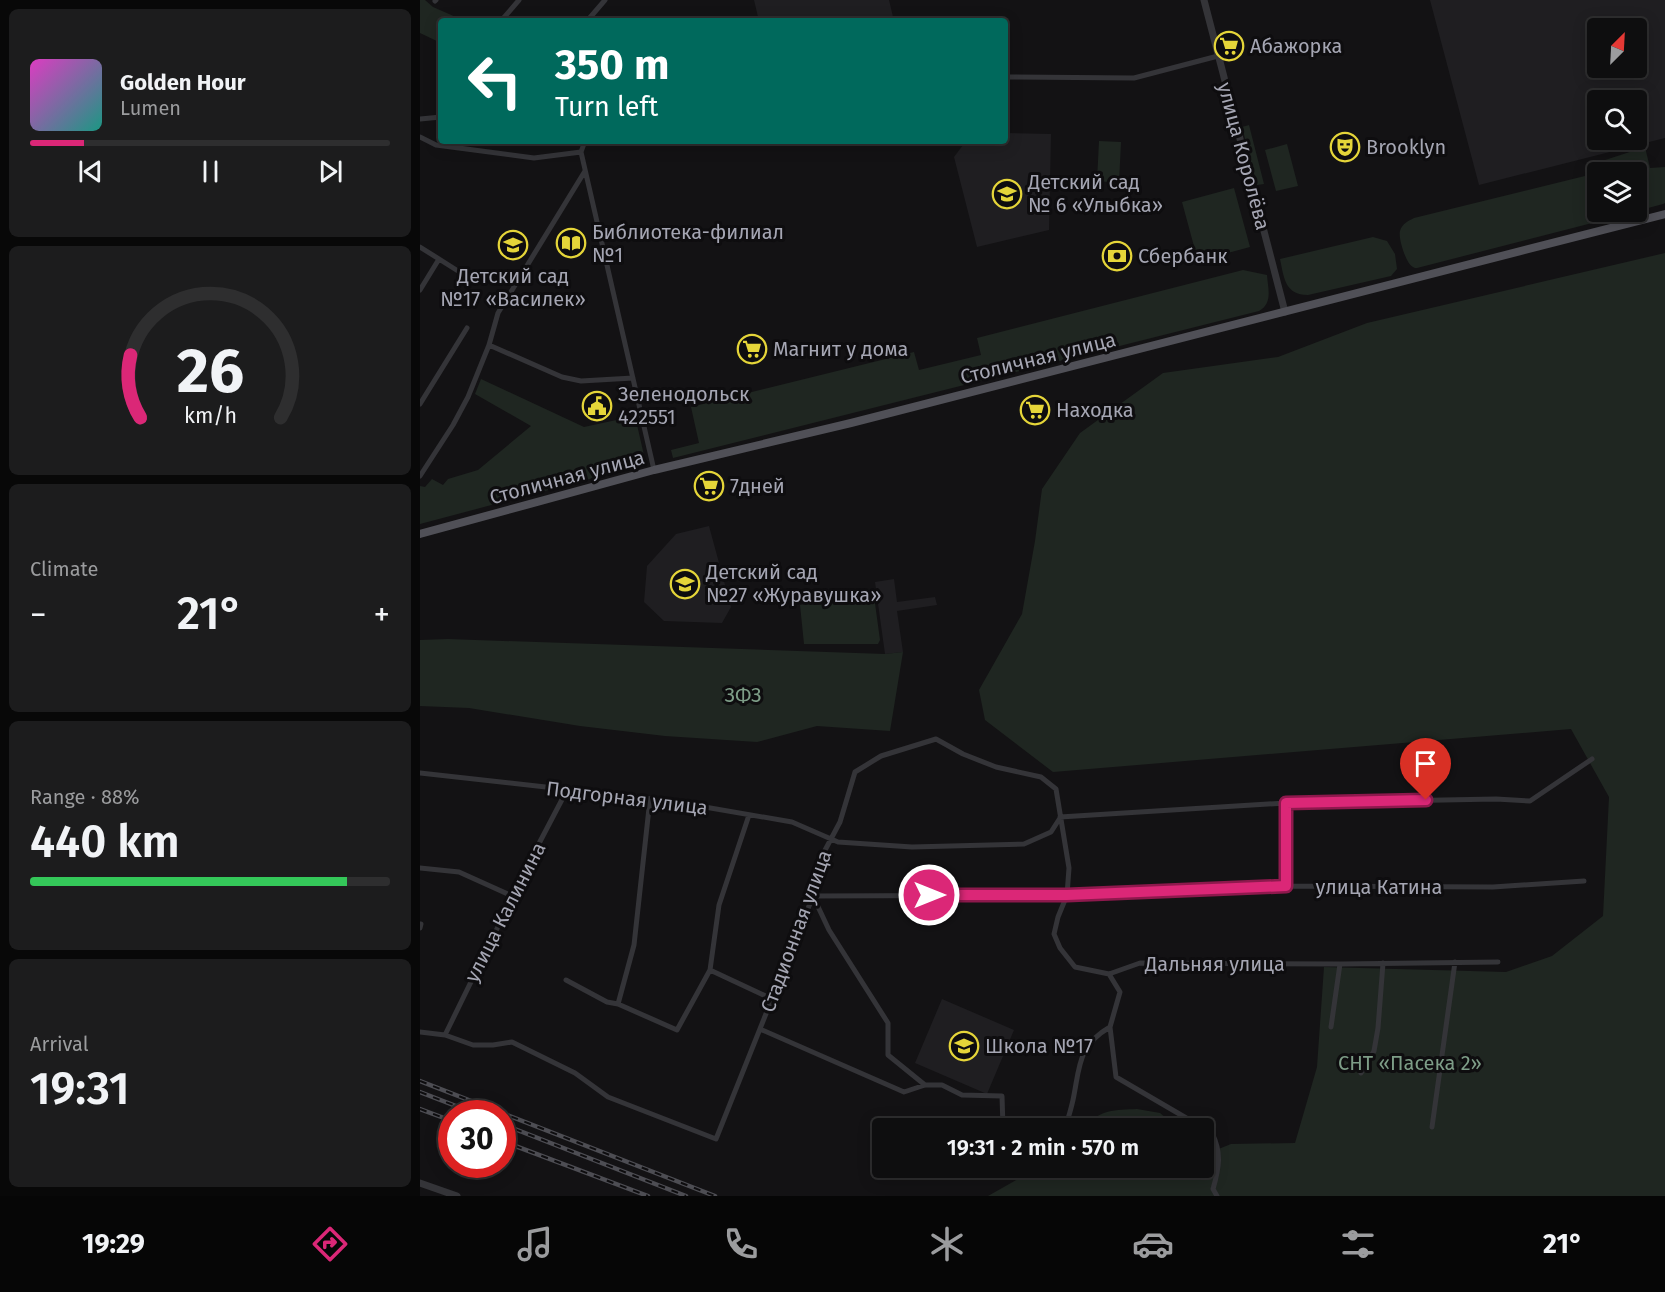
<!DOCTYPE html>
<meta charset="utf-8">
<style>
body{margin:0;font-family:"Fira Sans",sans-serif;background:#1c1c1d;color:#f1f3f6;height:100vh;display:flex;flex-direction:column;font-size:22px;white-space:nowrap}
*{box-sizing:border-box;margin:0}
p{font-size:20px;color:#9b9c9e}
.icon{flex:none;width:33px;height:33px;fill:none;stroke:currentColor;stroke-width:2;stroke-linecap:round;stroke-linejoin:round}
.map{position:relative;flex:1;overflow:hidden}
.drawer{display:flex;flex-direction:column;gap:9px;padding:9px;background:#080808;width:420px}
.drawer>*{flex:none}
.banner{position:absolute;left:18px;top:18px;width:570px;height:126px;border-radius:6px;box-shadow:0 3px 15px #0003,0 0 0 2px #2e2e2f;background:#00695c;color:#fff;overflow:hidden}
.needle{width:39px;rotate:24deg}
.tools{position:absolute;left:1167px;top:18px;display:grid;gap:12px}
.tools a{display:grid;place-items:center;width:60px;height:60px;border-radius:6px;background:#0e0e0f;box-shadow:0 3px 15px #0003,0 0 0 2px #2e2e2f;font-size:30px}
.speed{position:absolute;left:18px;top:1100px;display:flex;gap:12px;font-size:30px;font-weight:700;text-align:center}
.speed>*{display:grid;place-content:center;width:78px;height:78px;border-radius:50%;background:#0e0e0f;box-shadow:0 3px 15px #0003,0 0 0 2px #2e2e2f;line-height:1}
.speed .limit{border:9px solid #d22;background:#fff;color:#111}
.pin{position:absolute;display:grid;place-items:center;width:51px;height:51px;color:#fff;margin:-62px -26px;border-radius:50% 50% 50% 0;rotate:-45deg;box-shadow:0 0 6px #0007}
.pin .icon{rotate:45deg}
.me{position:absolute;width:66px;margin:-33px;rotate:90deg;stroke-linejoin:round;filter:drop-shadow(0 0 4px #0008)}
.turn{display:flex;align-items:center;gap:21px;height:126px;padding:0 18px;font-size:27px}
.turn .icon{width:78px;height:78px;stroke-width:2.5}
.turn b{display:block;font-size:42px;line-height:51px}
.big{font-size:45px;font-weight:600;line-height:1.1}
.drawer .widget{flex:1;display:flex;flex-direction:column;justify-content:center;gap:9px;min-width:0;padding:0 21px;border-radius:9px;background:#1c1c1d}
.drawer .dial{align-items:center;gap:0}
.dial svg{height:156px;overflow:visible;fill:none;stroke:#2e2e2f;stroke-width:7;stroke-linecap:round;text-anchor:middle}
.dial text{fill:#f1f3f6;stroke:none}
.song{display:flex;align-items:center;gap:18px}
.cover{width:72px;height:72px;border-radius:9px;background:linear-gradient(135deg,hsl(310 70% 55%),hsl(170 70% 35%))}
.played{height:6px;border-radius:3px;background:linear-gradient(90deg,#db2777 15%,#2e2e2f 15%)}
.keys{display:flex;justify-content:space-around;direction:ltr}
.heat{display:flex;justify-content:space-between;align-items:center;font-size:33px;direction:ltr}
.charge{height:9px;border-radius:4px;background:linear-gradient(90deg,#34c759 88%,#2e2e2f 0)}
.trip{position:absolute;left:452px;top:1118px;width:342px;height:60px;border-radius:6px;background:#0e0e0f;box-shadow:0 3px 15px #0003,0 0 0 2px #2e2e2f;font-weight:600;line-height:60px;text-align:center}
.tab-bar{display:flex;height:96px;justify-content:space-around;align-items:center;background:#060606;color:#9b9c9e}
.tab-bar .icon{width:42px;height:42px}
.tab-bar .current{color:#db2777}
.tab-bar b{font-size:27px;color:#f1f3f6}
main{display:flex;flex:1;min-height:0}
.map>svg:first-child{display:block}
</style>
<main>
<section class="drawer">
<div class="widget">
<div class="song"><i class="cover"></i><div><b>Golden Hour</b><p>Lumen</p></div></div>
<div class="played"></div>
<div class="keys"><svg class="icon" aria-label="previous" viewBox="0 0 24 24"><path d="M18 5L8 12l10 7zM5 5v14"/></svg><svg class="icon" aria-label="pause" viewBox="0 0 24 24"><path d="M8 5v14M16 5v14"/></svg><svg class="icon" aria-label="next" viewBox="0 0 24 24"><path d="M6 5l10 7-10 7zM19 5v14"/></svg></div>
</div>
<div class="widget dial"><svg viewBox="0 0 100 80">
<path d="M14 69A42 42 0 1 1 86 69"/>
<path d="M14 69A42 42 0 0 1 9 37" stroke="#db2777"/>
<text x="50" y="56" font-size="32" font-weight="700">26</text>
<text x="50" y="72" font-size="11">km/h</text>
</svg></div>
<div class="widget"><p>Climate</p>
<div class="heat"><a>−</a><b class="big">21°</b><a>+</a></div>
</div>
<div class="widget"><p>Range · 88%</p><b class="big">440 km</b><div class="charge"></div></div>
<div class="widget"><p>Arrival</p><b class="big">19:31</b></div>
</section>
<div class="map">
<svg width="1245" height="1196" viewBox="0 0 1245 1196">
<rect width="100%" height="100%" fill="#131214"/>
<path fill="#1f1e21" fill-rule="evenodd" d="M334 0H469L474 21H339Z
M1010 0H1245V138L1059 185ZM1216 28V68H1178V28ZM1216 100V140H1178V100Z
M585 133 631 134 629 230 557 247 534 157 546 141H585Z
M289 526 311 607 302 623 244 621 224 602 227 566 256 534Z
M474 579 477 602 515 597 517 605 477 611 483 652 465 654 455 582Z
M522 999 594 1030 567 1094 495 1063Z"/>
<path fill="#1f2621" d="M0 0H5L13 7 45 21H21V43L0 33Z
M829 125 844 184 837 185 822 127Z
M679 141 701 142 699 183 677 181Z
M867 144 878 186 856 191 845 150Z
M1225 147 1230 168 1245 167V203L1243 204 1217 211 1216 172H1178V212H1215L997 268C996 268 994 268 993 267 986 264 978 238 980 231 982 224 988 221 994 218L1173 174 1176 163Z
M814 188 830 247 778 261 762 202Z
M953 237 967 241 975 254 977 269 971 276 888 295C865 295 864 278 860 259Z
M1245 253V1196H568L619 1167H783V1151L786 1154 811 1144 875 1143 897 1067 904 967 1086 972 1132 956 1183 916 1189 797 1151 729 633 772 565 720 559 690 602 614 615 541 622 489 660 433 743 373 858 357 947 323Z
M823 270 847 275C848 289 853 303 839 311L253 458 251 450 279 443 271 407 494 352 499 370 561 355 557 338Z
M61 379 164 427 215 416 226 464 0 524V486L5 487 12 479 23 485 28 479 58 470 111 426 55 394Z
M449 589 454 596 460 640 458 644H384L380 605Z
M28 639 465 654 483 652 470 731 397 726 337 742 245 736 160 726 49 708 0 706V640Z
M717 1109 740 1113 758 1128H665C678 1109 696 1110 717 1109Z"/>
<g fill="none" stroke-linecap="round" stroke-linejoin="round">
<path stroke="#343438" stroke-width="5" d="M15 1 16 0
M81 21 99 0
M167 21 185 0
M585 77 714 78 798 56
M0 119 21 117
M0 137 16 145 114 158 161 152
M165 141 161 152 234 470
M0 247 38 271
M0 290 19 259
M69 345 78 313 165 171
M0 404 47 328
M0 476 33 425 48 397 69 345 142 377 161 381 213 378
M0 773 250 801 372 822 418 842 492 847 604 844 631 832 640 818
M866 803V886
M640 817 866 803 1076 799 1110 801 1172 759
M0 868 39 872 92 896
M0 924H1L0 928
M290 970 352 999
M689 974 700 992 690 1027
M146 980 187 1002 198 1004 214 945 230 799
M198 1004 257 1030 290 970 299 905 329 815
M911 1027 920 964
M340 1029 484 1092 505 1085H522L542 1095 582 1096 583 1128
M0 1032 25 1035 53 1045H73L92 1042 155 1073 188 1097 296 1139 393 896 395 869 420 822 435 772 461 756 516 739 543 754 576 767 621 777 636 789 649 868 647 895 638 917 634 934 640 948 655 967 689 974 720 963 922 964 1078 962
M25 1035 114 853 147 790
M941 1073 954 1051 958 1028 963 963
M505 1085 468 1055V1023L409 930 393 896 647 895 866 886 1073 887 1164 881
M1012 1127 1035 962
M645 1128C648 1119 651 1109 653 1100 660 1067 657 1046 690 1027L696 1077 792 1133C802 1153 799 1168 793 1189L797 1196"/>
<path stroke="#343438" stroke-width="7" d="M784 0 865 312
M0 1183 37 1196"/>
<path stroke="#505057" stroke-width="8" d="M0 534 234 470 431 423 1245 214"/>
<g stroke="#4d4d53" stroke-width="4.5">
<path id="rail" d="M0 1081 295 1196
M0 1092 54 1113
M0 1109 32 1121
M82 1124 266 1196
M82 1141 228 1196"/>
</g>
<use href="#rail" stroke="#0e0d0f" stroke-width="2" stroke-dasharray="7" stroke-linecap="butt"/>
</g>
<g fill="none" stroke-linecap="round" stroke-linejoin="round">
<g stroke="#8e194d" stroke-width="15">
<path id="route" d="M509 895H647L866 886V803L1006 800"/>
</g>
<use href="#route" stroke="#db2777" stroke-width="10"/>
</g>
<defs>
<g id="supermarket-ring" transform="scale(1.5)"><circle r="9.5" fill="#0e0d0f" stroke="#e5d539" stroke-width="1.5"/><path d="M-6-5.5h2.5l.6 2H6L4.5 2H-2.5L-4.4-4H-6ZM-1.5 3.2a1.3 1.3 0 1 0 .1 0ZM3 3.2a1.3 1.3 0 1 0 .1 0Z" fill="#e5d539"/></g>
<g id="theatre-ring" transform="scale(1.5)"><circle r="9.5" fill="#0e0d0f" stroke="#e5d539" stroke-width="1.5"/><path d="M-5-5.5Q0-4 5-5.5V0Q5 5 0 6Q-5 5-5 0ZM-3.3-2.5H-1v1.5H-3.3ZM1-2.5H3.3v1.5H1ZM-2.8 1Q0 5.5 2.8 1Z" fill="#e5d539"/></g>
<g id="school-ring" transform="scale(1.5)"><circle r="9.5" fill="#0e0d0f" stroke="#e5d539" stroke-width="1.5"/><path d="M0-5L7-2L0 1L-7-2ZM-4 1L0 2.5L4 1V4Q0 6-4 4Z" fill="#e5d539"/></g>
<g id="library-ring" transform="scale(1.5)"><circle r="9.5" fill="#0e0d0f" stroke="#e5d539" stroke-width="1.5"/><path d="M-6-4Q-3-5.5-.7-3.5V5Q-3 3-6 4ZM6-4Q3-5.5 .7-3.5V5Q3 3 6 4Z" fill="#e5d539"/></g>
<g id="bank-ring" transform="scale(1.5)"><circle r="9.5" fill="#0e0d0f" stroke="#e5d539" stroke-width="1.5"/><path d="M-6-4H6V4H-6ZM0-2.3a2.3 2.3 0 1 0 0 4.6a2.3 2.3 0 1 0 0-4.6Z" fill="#e5d539"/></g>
<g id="civic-ring" transform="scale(1.5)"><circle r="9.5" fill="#0e0d0f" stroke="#e5d539" stroke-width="1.5"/><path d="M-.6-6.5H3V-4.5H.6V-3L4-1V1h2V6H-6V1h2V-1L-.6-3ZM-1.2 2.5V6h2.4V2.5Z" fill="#e5d539"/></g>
</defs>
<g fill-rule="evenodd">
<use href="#supermarket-ring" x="809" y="46"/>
<use href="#theatre-ring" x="925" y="147"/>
<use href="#school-ring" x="587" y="194"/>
<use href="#library-ring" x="151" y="243"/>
<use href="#school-ring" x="93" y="245"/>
<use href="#bank-ring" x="697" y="256"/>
<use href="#supermarket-ring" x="332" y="349"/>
<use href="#civic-ring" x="177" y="406"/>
<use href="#supermarket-ring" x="615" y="410"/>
<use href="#supermarket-ring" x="289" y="486"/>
<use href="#school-ring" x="265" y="584"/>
<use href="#school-ring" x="544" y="1046"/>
</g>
<g text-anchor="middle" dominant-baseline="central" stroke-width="6" stroke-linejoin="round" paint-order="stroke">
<g font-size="20" fill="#a5a6b3" stroke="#0e0d0f" text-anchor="start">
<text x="830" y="46">Абажорка</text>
<text x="946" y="147">Brooklyn</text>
<text x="608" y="182">Детский сад<tspan x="608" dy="23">№ 6 «Улыбка»</tspan></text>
<text x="172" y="232">Библиотека-филиал<tspan x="172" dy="23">№1</tspan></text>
<text x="718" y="256">Сбербанк</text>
<text x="93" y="276" text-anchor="middle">Детский сад<tspan x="93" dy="23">№17 «Василек»</tspan></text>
<text x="353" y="349">Магнит у дома</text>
<text x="198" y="394">Зеленодольск<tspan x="198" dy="23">422551</tspan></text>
<text x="636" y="410">Находка</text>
<text x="310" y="486">7дней</text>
<text x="286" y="572">Детский сад<tspan x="286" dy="23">№27 «Журавушка»</tspan></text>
<text x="565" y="1046">Школа №17</text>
</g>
<g font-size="20" fill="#a5a6b3" stroke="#0e0d0f">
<text transform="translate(824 156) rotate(75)">улица Королёва</text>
<text transform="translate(618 358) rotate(-14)">Столичная улица</text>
<text transform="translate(147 477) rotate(-15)">Столичная улица</text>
<text transform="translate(207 798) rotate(7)">Подгорная улица</text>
<text x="959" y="887">улица Катина</text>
<text transform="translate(85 912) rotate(-63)">улица Калинина</text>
<text transform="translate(376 931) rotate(-70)">Стадионная улица</text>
<text x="795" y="964">Дальняя улица</text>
</g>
<g font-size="20" fill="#7d9d87" stroke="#0e0d0f">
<text x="323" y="695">ЗФЗ</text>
<text x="990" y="1063">СНТ «Пасека 2»</text>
</g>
</g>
</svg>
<div class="tools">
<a><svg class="needle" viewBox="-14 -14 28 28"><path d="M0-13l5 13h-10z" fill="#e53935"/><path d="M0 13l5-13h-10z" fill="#9b9c9e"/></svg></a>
<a><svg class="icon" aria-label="search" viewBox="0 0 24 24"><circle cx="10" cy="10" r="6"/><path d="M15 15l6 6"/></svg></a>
<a><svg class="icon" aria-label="layers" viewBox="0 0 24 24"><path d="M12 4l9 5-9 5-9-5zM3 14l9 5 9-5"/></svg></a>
</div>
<div class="speed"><div class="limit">30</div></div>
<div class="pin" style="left:1006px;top:800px;background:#d93025"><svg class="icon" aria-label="arrive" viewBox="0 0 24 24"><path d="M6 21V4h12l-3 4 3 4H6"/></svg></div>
<svg class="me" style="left:509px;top:895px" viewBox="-20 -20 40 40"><circle r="17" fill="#db2777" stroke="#fff" stroke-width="3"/><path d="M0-11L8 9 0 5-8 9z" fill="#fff"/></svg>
<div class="trip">19:31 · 2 min · 570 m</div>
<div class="banner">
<div class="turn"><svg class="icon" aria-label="left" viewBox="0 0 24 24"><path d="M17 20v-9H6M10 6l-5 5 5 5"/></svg><div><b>350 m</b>Turn left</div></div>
</div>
</div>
</main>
<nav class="tab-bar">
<b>19:29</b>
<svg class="icon current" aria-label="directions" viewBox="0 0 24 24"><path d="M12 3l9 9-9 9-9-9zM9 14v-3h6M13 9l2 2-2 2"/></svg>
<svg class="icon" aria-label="music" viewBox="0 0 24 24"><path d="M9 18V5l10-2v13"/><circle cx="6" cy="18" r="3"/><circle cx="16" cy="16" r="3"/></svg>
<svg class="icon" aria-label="phone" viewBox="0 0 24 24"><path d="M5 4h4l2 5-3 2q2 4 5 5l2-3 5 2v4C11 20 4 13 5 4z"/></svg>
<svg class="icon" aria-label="climate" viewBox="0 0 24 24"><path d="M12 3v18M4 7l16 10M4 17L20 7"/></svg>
<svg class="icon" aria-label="car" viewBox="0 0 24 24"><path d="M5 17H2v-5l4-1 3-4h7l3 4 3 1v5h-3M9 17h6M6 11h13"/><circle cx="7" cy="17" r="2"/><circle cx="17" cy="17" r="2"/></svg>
<svg class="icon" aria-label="filters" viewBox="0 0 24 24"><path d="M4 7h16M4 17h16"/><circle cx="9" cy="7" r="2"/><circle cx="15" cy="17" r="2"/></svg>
<b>21°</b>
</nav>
